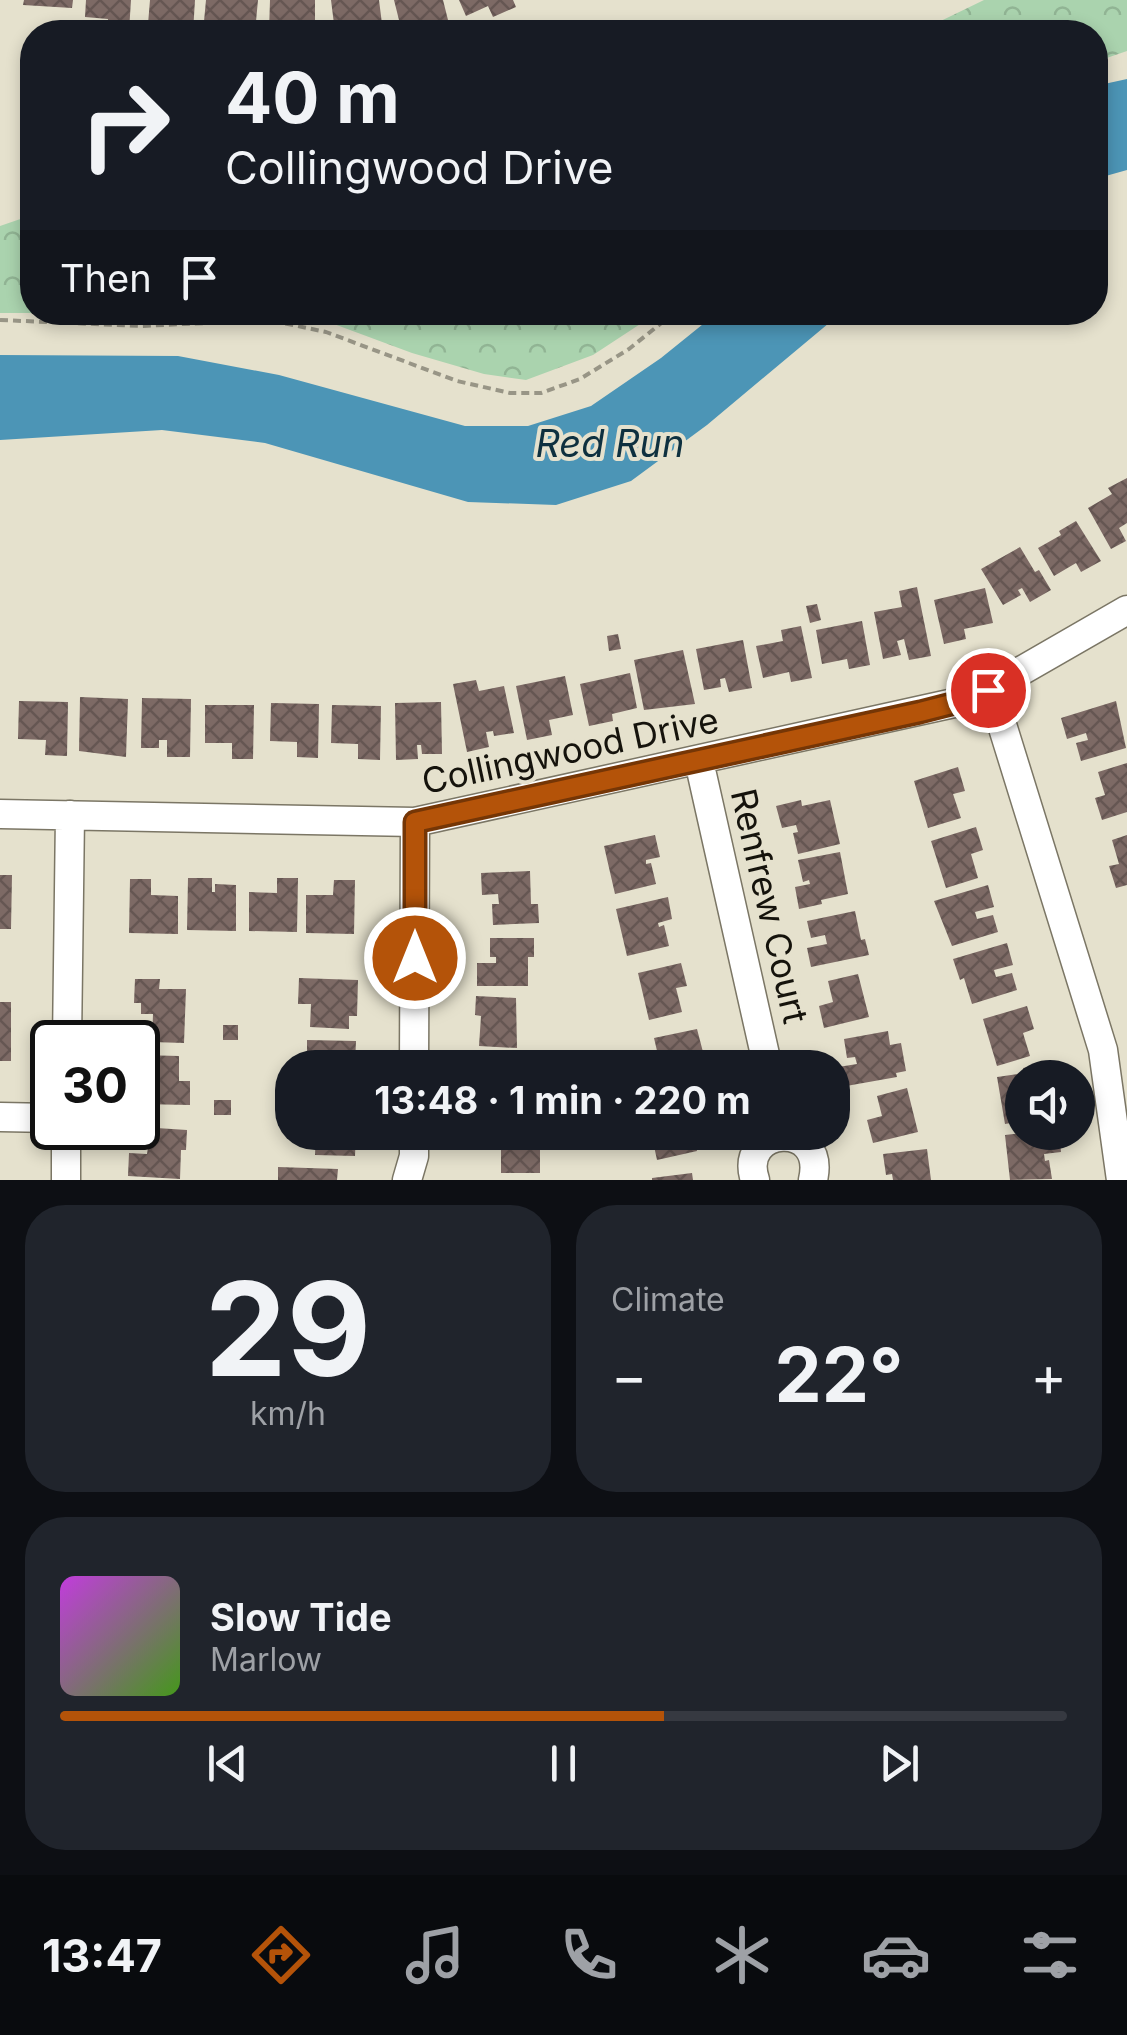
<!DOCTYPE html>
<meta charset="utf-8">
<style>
body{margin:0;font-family:Inter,sans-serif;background:#20242c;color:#f1f3f6;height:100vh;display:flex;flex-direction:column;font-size:38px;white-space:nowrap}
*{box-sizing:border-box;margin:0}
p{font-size:32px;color:#9ea1a6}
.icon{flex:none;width:55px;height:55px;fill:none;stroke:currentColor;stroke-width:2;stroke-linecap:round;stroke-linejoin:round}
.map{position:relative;height:1180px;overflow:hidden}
.details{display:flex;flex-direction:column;gap:25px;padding:25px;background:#0d0f14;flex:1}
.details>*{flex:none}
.top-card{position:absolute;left:20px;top:20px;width:1088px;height:305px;border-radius:40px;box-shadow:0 5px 15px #0003;background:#171b24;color:#f1f3f6;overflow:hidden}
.controls{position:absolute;left:1005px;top:1060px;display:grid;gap:20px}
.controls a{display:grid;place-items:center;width:90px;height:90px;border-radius:50%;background:#171b24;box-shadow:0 5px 15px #0003;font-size:50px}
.speed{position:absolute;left:30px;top:1020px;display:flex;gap:20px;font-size:50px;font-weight:700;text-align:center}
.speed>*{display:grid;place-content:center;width:130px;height:130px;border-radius:50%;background:#171b24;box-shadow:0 5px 15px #0003;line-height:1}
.speed .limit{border:5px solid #111;border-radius:15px;background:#fff;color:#111}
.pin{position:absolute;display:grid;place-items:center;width:85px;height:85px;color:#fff;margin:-42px;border:5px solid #fff;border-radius:50%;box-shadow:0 2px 10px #0007}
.me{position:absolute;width:110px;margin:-55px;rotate:0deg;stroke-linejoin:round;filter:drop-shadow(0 0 8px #0008)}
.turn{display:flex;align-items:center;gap:35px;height:210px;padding:0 40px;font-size:45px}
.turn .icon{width:130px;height:130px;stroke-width:2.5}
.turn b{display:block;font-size:70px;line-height:85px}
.then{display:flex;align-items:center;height:95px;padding:0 40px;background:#0003;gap:20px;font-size:38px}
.big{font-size:75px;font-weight:700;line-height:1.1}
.details .card{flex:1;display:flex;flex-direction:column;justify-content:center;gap:15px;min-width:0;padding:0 35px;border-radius:40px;background:#20242c}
.details .dial{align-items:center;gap:0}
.dial b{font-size:130px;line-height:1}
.song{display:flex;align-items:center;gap:30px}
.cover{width:120px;height:120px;border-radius:15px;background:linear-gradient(135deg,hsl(290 70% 55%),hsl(100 70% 35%))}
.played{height:10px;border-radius:5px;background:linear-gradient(90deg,#b45309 60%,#363941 60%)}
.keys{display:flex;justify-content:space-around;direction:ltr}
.heat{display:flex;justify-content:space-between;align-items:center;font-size:55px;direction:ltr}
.details .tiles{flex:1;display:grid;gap:25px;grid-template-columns:1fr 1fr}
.card:last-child{grid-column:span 2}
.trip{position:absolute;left:275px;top:1050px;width:575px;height:100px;border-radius:40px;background:#171b24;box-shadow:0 5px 15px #0003;font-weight:700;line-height:100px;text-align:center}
.menu{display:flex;height:160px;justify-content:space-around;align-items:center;background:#090b0e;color:#9ea1a6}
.menu .icon{width:70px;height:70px}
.menu .active{color:#b45309}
.menu b{font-size:45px;color:#f1f3f6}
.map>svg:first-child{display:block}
</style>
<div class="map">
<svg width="1127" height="1180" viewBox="0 0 1127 1180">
<defs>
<pattern id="forest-crowns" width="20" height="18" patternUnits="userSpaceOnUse" patternTransform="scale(2.5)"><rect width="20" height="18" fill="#aad3ae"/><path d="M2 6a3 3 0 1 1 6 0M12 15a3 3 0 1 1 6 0" fill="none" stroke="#91b494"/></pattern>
<pattern id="building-cross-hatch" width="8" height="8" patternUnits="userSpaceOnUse" patternTransform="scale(2.5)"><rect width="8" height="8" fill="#7d6a65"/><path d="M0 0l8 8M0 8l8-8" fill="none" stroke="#655652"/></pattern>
</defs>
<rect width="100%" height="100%" fill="#e5e1cd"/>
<path fill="url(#forest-crowns)" d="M984 0H1127V51L1095 62V32H918Z
M32 215V312L143 313H0V226Z
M270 313 657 312V313L593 355 526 380 484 374 412 353 315 317Z"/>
<path fill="#4c95b6" d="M1127 79V170L1095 179V86Z
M718 312 841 313 707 425 631 481 556 505 468 502 265 443 162 430 0 440V355L178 356 279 375 465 426H528L591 406 661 358Z"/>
<path fill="url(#building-cross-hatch)" d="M24 0H73L72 8 23 5Z
M86 0H131L129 31 107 29 108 19 85 17Z
M150 0H195L193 32H171V26L148 24Z
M206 0H258L255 32H203Z
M270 0H315V32H269Z
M331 0H379L383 32H335Z
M394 0H443L451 32H427L425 22 401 28Z
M459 0H513L516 7 493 17 488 6 466 16Z
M1127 478V523L1119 528 1126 541 1111 549 1088 508 1112 494 1108 488Z
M1076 521 1101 561 1081 572 1076 563 1054 576 1038 548 1061 535 1059 531Z
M1020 547 1035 572 1039 570 1051 590 1030 602 1022 588 1018 590 1021 595 1003 605 981 569Z
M917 587 931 656 909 660 904 639 897 641 901 655 883 659 874 612 902 607 899 591Z
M985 588 993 623 964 629 966 639 944 644 934 600Z
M817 604 821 620 810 623 806 606Z
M862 621 870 665 849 669 847 659 822 664 816 630Z
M801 626 812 678 791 682 789 672 763 678 756 646 783 641 781 630Z
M618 634 621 649 609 651 607 636Z
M743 640 752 688 729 692 725 678 720 679 721 687 704 690 696 649Z
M683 650 695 704 644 710 634 660Z
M630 673 637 708 612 714 613 721 589 726 580 684Z
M565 676 573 715 549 720 552 735 527 740 516 686Z
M476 680 479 691 504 686 514 733 494 736 493 731 486 732 489 747 467 752 453 684Z
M80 697 128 699 126 757 79 751Z
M142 698 191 699 190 757H167V740H159V748H141Z
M19 701 68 702 67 756 45 755 46 740 18 739Z
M1116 701 1126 748 1081 761 1076 743 1088 740 1086 733 1067 739 1061 718Z
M441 702 442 754H422L421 745H417L418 759 396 760 395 703Z
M271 703 319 704 318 758 297 757V742L270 741Z
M205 705H254L253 759H232V743H205Z
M332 705 381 706 380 760 358 759V744L331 743Z
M1127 763V812L1102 820 1095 798 1105 795 1098 772Z
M958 767 965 791 953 794 961 818 928 828 914 781Z
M801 800 802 806 830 800 840 844 798 854 793 833 798 832 796 825 782 828 776 806Z
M976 827 983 850 971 854 978 878 946 888 931 841Z
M655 835 660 857 646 860V864L651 863 656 884 615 894 604 846Z
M1127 835V885L1116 888 1109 866 1119 864 1112 840Z
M840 852 848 894 821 900 822 904 799 909 795 887 810 884 809 880 803 882 798 860Z
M530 871 531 904H538L539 923 493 925 492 904H499L498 894 482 895 481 873Z
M0 875H12L11 929H0Z
M188 878H212V892H215V884L236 885V931L187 930Z
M277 878H298L297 932 249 931V892L277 893Z
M130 879H151V895L178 896V934L129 933Z
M334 880H355L354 934 306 933V895H333Z
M988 885 994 907 975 912 977 919 993 915 998 932 952 946 934 901Z
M668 897 672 919 658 923 659 927 664 925 669 946 627 956 616 909Z
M855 911 861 940 865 939 869 955 811 967 807 948 827 944 825 935 811 938 807 921Z
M490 938H534V957H528V986H477V963H496V957H490Z
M1007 943 1013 965 994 970 996 977 1012 973 1017 990 972 1004 964 978 960 980 953 959Z
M681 963 687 986 676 988 682 1012 649 1020 638 973Z
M858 974 869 1017 824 1028 819 1006 833 1002 828 981Z
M299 978 358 980 357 1016H349V1029L310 1027 311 1004H298Z
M135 979H160L159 989H186L184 1043 152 1042 153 1014H141V1003H134Z
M476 996 516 998 517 1048 479 1046 481 1016 475 1015Z
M0 1002H11V1061H0Z
M1027 1006 1034 1029 1023 1033 1030 1056 997 1066 983 1019Z
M223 1025H238V1040H223Z
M697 1029 703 1052 692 1054 696 1068H661L654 1038Z
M888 1031 890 1045 901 1043 906 1071 896 1073 897 1077 835 1088 832 1068 857 1064 855 1057 847 1058 844 1039Z
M307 1040 356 1041 355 1064 307 1068Z
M140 1055 179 1056V1081H190V1105L138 1104Z
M489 1062H533V1068H489Z
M1049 1064 1052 1078H1022V1121L1005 1124 997 1077 1024 1073 1023 1068Z
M907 1088 918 1132 873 1143 867 1120 882 1116 877 1096Z
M214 1100H231V1115H214Z
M141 1127 187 1130 186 1150H181L180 1179 128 1176 129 1153 147 1154 148 1147 140 1146Z
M316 1132H356L355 1156 315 1155Z
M501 1132H540V1173H501Z
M651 1132H693L697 1151 657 1160Z
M1029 1132H1059L1061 1152 1044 1154 1045 1161 1049 1160 1052 1179 1010 1180 1005 1135Z
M927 1149 931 1180H893L892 1174 886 1175 883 1154Z
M278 1167 338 1169 337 1180H278Z
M692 1173 693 1180H652V1178Z"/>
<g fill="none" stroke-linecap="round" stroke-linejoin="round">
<g stroke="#7b7665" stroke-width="31">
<path id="minor" d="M988 690 999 715 1103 1050 1121 1180
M699 761 768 1068
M0 814 415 822 963 701 988 690 1127 610
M67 1042 70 815
M414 1068 415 822
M0 1117 52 1118
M66 1128V1180
M407 1180 414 1156V1132
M755 1180C737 1126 827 1119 813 1180"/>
</g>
<path stroke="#989586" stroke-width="4" stroke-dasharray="8 5" stroke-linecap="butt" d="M0 320 142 326 269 320 326 332 457 381 510 393H541L580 379 629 349 675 312"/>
<use href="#minor" stroke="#fff" stroke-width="28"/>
</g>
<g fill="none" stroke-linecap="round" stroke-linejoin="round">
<g stroke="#753606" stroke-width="25">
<path id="route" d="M415 958V822L920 712 963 701 988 690"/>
</g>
<use href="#route" stroke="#b45309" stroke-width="18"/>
</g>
<g text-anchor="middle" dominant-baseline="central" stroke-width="8" stroke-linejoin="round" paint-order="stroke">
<g font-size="35" fill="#15130c" stroke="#e5e1cd">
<text transform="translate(570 750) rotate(-12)">Collingwood Drive</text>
<text transform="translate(770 906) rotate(77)">Renfrew Court</text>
</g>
<g font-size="38" font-style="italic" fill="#0e303f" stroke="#e5e1cd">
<text x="610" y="443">Red Run</text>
</g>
</g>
</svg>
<div class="controls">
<a><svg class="icon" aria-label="sound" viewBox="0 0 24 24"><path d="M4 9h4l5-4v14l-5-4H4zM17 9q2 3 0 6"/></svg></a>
</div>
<div class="speed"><div class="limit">30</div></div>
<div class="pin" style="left:988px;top:690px;background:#d93025"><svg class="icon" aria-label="arrive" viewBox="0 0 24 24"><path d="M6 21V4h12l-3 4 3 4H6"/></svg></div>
<svg class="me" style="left:415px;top:958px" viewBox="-20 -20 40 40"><circle r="17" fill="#b45309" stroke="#fff" stroke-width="3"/><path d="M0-11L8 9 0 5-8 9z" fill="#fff"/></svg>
<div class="trip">13:48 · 1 min · 220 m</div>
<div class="top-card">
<div class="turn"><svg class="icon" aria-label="right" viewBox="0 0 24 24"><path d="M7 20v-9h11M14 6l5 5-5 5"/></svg><div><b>40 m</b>Collingwood Drive</div></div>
<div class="then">Then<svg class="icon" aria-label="arrive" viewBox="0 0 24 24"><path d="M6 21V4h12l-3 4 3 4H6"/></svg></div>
</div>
</div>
<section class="details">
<div class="tiles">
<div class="card dial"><b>29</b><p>km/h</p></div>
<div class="card"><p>Climate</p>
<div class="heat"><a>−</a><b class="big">22°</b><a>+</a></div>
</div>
<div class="card">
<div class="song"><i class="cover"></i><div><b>Slow Tide</b><p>Marlow</p></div></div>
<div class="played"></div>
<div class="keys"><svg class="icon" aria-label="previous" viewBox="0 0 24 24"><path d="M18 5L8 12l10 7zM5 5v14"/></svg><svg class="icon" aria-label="pause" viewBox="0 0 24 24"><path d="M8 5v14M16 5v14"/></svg><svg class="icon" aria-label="next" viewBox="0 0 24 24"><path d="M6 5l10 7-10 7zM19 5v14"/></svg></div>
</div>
</div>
</section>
<nav class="menu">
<b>13:47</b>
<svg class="icon active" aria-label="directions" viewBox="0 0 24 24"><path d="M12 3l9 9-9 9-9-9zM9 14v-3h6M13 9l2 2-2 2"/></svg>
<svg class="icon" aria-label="music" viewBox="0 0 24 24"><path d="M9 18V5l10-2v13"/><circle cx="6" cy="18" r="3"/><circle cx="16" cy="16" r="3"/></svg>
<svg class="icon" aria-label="phone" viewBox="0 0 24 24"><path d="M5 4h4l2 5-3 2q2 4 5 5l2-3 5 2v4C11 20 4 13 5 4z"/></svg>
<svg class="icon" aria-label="climate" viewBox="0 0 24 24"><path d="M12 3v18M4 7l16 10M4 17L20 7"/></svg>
<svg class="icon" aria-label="car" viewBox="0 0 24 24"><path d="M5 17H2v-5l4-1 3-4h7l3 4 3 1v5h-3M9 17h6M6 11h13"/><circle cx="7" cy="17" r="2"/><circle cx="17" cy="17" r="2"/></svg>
<svg class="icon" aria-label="filters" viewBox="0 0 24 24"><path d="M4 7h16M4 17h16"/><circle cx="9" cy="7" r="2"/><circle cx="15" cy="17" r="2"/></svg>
</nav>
